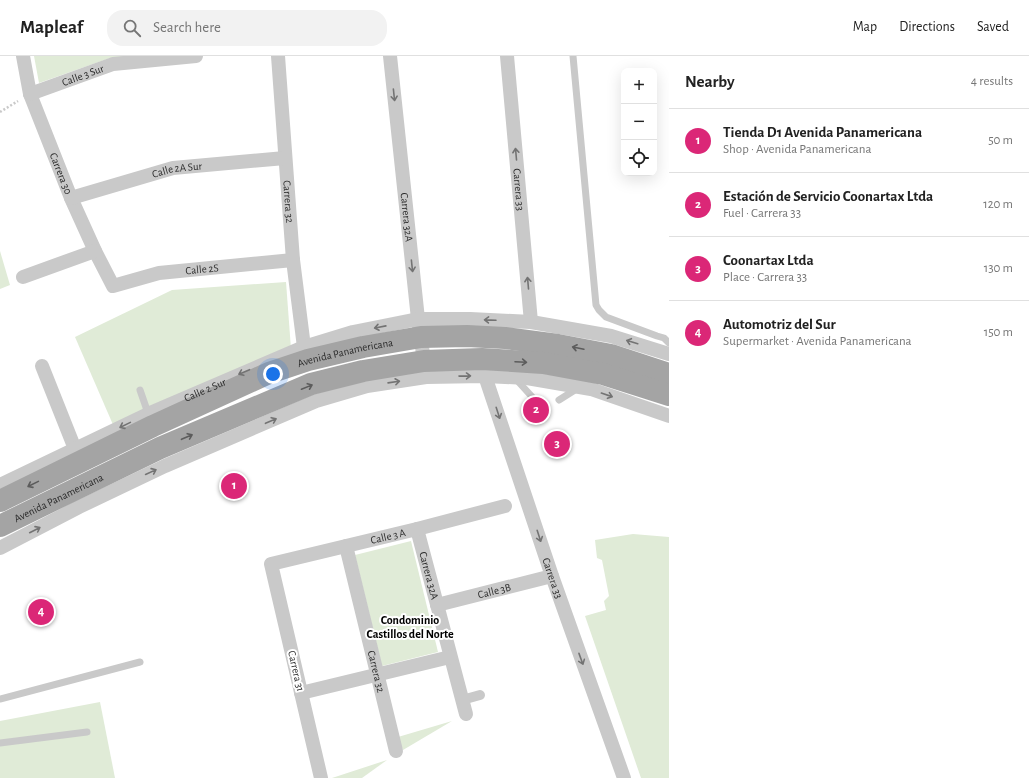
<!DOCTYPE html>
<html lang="en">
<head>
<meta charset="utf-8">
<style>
  :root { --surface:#fff; --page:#f2f2f2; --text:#222; --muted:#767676; --line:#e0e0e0; --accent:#db2777 }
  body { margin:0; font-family:"Alegreya Sans",sans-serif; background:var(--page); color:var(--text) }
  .controls { position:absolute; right:12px; top:12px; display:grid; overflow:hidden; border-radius:8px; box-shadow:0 4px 16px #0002 }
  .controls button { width:36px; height:36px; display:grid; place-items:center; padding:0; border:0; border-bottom:1px solid var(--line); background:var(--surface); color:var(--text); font:20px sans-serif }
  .you { position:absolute; left:273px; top:318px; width:14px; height:14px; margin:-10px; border:3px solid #fff; border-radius:50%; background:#1a73e8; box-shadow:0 0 0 6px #1a73e833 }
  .badge { display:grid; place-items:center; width:26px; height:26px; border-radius:50%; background:var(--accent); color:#fff; font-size:13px; font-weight:700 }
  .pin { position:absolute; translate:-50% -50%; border:2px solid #fff; box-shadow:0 1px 4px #0006 }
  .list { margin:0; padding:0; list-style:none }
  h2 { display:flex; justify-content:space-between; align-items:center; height:52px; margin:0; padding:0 16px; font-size:17px }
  h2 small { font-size:13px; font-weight:400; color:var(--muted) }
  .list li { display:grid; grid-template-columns:26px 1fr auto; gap:12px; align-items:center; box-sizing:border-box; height:64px; padding:0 16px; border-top:1px solid var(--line) }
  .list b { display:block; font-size:15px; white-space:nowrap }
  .list p { margin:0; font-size:13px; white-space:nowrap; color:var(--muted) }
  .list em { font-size:13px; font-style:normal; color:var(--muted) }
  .icon { flex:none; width:22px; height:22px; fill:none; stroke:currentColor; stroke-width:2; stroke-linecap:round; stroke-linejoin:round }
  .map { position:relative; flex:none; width:669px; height:722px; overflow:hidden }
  header { display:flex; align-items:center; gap:24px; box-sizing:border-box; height:56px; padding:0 20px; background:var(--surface); border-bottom:1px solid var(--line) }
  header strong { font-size:19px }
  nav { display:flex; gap:22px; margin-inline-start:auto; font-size:14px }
  .search { width:280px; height:36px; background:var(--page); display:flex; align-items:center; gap:10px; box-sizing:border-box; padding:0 14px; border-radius:16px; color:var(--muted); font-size:15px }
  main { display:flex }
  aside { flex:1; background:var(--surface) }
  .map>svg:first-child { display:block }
</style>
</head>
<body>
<header>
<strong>Mapleaf</strong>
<div class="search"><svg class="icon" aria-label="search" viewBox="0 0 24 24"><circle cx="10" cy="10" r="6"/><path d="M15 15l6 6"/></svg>Search here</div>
<nav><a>Map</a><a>Directions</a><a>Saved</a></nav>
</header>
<main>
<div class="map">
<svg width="669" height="722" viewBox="0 0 669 722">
  <rect width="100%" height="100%" fill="#fff"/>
  <g fill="#e0ebd7">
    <path d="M34,0H130L110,2L39,27Z"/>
    <path d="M0,195L10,229L0,233Z"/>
    <path d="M286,226L291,293L114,371L75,281L172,234Z"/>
    <path d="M633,478L669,481V722H641L585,560L606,554L604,545L609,540L602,504L597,502L595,484Z"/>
    <path d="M411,485L438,596L382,610L355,499Z"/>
    <path d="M100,646L115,722H0V665Z"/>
    <path d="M452,665L403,694L398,681Z"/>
    <path d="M387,704L362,722H332Z"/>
  </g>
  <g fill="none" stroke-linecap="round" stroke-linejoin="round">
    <path stroke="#c9c9c9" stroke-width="2.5" stroke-dasharray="2 2" stroke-linecap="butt" d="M0,56L18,45"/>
    <g stroke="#c9c9c9" stroke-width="7">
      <path d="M573,0L596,249L599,254L606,261L657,280L664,282L669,287"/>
      <path d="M515,322L534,343L539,345"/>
      <path d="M140,334L149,360"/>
      <path d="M559,344L578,332"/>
      <path d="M0,643L140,606"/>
      <path d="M0,687L87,676"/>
    </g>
    <path stroke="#c9c9c9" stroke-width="10" d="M462,644L480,639"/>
    <g stroke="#c9c9c9" stroke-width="14">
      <path id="s1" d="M23,0L30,38L71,142L95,195L113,230L159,217L293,204"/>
      <path id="s2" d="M278,0L293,204L304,291"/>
      <path id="s3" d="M390,0L418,263L425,312"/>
      <path id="s4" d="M507,0L531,266"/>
      <path id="s5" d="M30,38L113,8L196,0"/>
      <path id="s6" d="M71,142L173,112L285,102"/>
      <path d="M23,221L95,195"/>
      <path d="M42,310L75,393"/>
      <path id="s7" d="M485,320L552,520L624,722"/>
      <path id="s8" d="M0,429L148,358L304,291L353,276L418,263H470L531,266L611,280L669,298"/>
      <path id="s9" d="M417,473L466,658"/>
      <path id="s10" d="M346,490L396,695"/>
      <path d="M0,492L79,451L165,410L316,345L367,330L426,321L485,320L527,322L591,333L669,360"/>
      <path id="s11" d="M437,549L552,520"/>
      <path d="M301,637L450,601"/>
      <path id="s12" d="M321,722L271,508L417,473L505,450"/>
    </g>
    <g stroke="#a4a4a4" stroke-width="22">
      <path id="s13" d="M0,445L153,370L269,317L308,304L363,291L421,281L467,280L505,282L558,289L611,299L669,318"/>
      <path id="s14" d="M0,470L160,392L311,328L363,315L424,305L482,303L543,307L603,318L669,339"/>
    </g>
  </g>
  <defs><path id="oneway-shaft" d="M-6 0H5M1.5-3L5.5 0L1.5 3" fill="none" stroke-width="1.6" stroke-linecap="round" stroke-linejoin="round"/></defs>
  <g stroke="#737373">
    <use href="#oneway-shaft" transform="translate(394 39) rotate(84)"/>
    <use href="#oneway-shaft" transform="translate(516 98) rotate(-95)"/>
    <use href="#oneway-shaft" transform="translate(412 210) rotate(84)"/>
    <use href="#oneway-shaft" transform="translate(528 227) rotate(-95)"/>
    <use href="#oneway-shaft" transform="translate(490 264) rotate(-178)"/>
    <use href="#oneway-shaft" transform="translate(380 271) rotate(169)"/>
    <use href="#oneway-shaft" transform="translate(632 286) rotate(-163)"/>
    <use href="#oneway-shaft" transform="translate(244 316) rotate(157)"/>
    <use href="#oneway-shaft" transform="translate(465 320) rotate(-1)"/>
    <use href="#oneway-shaft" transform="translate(394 326) rotate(-8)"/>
    <use href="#oneway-shaft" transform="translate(607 339) rotate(19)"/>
    <use href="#oneway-shaft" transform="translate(498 357) rotate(72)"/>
    <use href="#oneway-shaft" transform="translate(271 365) rotate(-23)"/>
    <use href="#oneway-shaft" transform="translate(125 369) rotate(154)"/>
    <use href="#oneway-shaft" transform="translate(151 416) rotate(-25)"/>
    <use href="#oneway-shaft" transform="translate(35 474) rotate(-27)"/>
    <use href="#oneway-shaft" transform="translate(539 480) rotate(72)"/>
    <use href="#oneway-shaft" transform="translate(581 603) rotate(70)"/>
  </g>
  <g stroke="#5c5c5c">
    <use href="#oneway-shaft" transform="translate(578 292) rotate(-168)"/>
    <use href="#oneway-shaft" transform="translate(521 306) rotate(3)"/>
    <use href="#oneway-shaft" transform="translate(307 331) rotate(-22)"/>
    <use href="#oneway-shaft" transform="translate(187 381) rotate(-23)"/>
    <use href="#oneway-shaft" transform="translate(33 428) rotate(154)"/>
  </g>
  <g text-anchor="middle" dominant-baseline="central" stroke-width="4" stroke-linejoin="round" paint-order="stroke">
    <g font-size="11" fill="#2c2c2c" stroke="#fff">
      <text stroke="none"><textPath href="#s5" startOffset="56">Calle 3 Sur</textPath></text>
      <text stroke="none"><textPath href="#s6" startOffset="110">Calle 2A Sur</textPath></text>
      <text stroke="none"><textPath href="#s1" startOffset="124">Carrera 30</textPath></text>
      <text stroke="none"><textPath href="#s4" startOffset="134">Carrera 33</textPath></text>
      <text stroke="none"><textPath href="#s2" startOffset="146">Carrera 32</textPath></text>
      <text stroke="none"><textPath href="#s3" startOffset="162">Carrera 32A</textPath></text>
      <text stroke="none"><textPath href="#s1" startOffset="339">Calle 2S</textPath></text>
      <text stroke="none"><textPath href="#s13" startOffset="377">Avenida Panamericana</textPath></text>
      <text stroke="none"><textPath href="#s8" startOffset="226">Calle 2 Sur</textPath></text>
      <text stroke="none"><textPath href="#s14" startOffset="65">Avenida Panamericana</textPath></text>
      <text stroke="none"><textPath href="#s12" startOffset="340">Calle 3 A</textPath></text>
      <text stroke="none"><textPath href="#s9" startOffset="48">Carrera 32A</textPath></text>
      <text stroke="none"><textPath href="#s7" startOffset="213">Carrera 33</textPath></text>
      <text stroke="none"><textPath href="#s11" startOffset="59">Calle 3B</textPath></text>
      <text transform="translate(296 615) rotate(77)">Carrera 31</text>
      <text stroke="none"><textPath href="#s10" startOffset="129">Carrera 32</textPath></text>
    </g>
    <g font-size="12" font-weight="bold" fill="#000" stroke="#fff">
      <text x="410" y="564">Condominio<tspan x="410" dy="14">Castillos del Norte</tspan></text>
    </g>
  </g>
</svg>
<div class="controls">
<button>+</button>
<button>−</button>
<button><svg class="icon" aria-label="locate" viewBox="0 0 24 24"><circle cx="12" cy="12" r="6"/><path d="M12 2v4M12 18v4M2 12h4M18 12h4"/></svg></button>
</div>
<div class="you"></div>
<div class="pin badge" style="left:234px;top:430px">1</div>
<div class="pin badge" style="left:536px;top:354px">2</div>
<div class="pin badge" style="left:557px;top:388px">3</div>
<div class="pin badge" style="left:41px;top:556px">4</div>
</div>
<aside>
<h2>Nearby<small>4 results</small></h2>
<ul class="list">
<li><span class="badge">1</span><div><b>Tienda D1 Avenida Panamericana</b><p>Shop · Avenida Panamericana</p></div><em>50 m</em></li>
<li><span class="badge">2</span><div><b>Estación de Servicio Coonartax Ltda</b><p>Fuel · Carrera 33</p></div><em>120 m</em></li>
<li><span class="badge">3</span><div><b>Coonartax Ltda</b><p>Place · Carrera 33</p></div><em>130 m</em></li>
<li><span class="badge">4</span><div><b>Automotriz del Sur</b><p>Supermarket · Avenida Panamericana</p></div><em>150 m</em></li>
</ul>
</aside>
</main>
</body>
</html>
